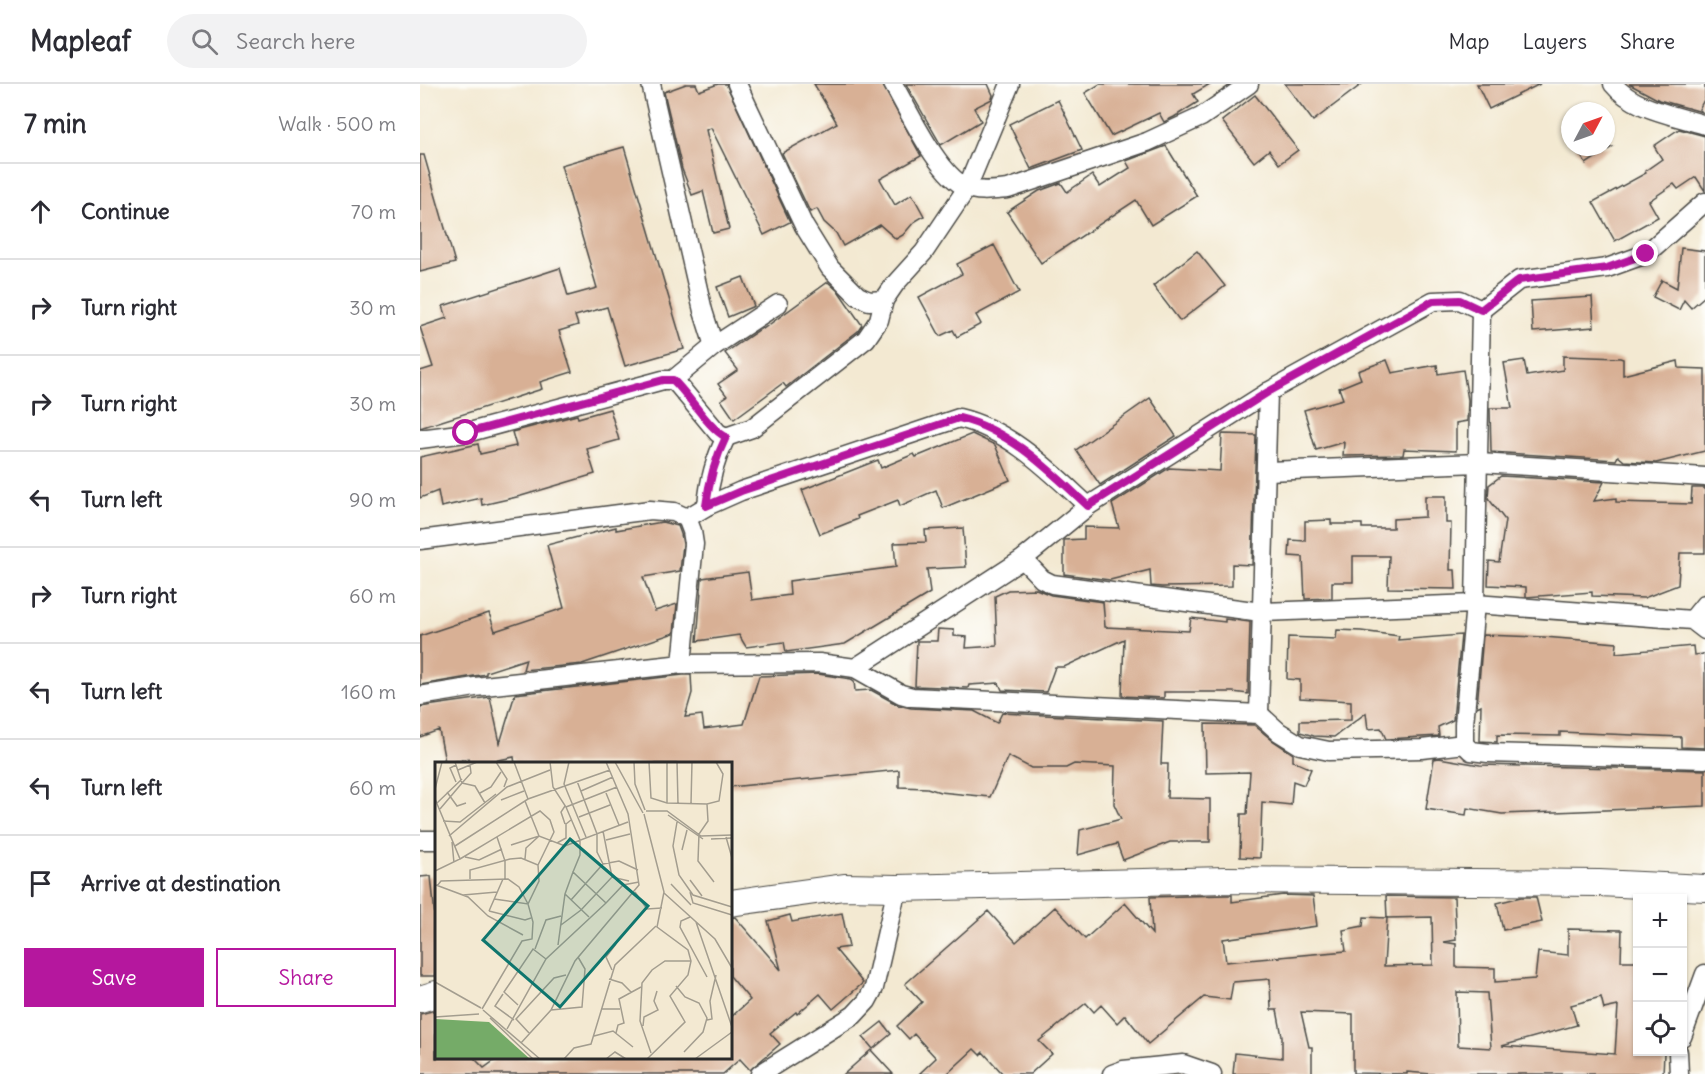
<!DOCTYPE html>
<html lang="en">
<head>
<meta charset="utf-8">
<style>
  :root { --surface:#fff; --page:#f2f2f3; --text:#2b2b33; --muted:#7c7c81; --line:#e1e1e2; --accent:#b5179e }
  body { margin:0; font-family:Delius,sans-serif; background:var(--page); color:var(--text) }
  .controls { position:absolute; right:18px; bottom:18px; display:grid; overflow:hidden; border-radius:0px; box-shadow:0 2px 4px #0004 }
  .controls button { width:54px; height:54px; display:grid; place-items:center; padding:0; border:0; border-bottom:2px solid var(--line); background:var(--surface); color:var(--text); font:30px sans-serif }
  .compass { position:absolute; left:1141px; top:18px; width:54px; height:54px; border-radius:50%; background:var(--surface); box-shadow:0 2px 4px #0004; rotate:49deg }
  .stop { position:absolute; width:18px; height:18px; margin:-14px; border:4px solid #b5179e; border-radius:50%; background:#fff }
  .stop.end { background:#b5179e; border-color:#fff; box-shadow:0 2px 6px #0008 }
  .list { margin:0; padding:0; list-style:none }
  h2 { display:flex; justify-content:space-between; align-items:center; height:78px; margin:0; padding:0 24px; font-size:26px }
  h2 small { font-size:20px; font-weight:400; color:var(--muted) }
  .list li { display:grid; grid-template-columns:39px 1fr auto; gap:18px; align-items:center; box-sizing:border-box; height:96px; padding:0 24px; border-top:2px solid var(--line) }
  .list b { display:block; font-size:22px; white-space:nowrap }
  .list em { font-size:20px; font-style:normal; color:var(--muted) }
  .actions { display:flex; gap:12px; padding:18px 24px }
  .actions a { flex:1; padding:14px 0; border:2px solid var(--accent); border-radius:0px; text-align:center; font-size:21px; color:var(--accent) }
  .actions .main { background:var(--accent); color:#fff }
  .icon { flex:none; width:33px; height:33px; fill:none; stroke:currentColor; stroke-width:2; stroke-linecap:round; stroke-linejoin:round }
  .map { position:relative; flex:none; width:1285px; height:990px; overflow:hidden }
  header { display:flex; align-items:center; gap:36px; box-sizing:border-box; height:84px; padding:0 30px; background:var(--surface); border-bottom:2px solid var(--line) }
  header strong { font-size:28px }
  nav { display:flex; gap:33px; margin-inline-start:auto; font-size:21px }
  .search { width:420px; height:54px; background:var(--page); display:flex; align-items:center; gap:15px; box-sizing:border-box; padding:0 21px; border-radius:33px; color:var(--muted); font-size:22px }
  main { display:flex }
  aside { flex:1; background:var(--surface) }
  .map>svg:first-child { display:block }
</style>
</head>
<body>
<header>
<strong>Mapleaf</strong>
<div class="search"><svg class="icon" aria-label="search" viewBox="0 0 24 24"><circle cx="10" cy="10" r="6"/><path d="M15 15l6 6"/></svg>Search here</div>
<nav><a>Map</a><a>Layers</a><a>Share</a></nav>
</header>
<main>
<aside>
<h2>7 min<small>Walk · 500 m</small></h2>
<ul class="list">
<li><svg class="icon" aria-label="ahead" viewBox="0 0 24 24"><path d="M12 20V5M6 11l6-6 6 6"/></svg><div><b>Continue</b></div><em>70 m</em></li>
<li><svg class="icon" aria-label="right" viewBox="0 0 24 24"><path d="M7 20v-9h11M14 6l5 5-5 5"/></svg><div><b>Turn right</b></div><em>30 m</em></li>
<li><svg class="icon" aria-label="right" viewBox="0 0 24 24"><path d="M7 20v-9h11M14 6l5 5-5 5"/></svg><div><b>Turn right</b></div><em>30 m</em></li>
<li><svg class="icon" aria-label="left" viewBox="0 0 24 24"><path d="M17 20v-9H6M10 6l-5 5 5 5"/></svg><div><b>Turn left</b></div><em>90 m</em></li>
<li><svg class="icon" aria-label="right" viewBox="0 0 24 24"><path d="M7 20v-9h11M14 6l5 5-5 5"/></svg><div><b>Turn right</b></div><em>60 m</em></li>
<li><svg class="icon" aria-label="left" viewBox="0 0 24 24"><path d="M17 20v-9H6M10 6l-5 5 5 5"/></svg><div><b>Turn left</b></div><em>160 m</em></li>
<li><svg class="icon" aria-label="left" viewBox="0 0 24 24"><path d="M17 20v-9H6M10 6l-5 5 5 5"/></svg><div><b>Turn left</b></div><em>60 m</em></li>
<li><svg class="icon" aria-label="arrive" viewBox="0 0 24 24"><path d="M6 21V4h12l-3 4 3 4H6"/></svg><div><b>Arrive at destination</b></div></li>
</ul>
<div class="actions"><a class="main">Save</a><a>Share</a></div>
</aside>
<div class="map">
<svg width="1285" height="990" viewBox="0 0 1285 990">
  <rect width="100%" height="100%" fill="#fdfcf7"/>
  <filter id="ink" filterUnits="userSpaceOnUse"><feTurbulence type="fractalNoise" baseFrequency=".0167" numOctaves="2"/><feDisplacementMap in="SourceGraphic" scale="12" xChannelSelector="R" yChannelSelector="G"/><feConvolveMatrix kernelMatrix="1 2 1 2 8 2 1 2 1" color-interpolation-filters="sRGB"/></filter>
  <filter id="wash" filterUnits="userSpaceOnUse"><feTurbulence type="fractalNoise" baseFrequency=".008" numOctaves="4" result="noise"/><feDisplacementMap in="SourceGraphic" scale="24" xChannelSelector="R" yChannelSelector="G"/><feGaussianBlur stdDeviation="1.35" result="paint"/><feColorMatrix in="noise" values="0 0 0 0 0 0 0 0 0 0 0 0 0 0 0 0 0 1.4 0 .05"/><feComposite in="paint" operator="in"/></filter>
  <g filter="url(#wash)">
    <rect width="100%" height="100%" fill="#f3e9d2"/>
    <g id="blocks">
      <g fill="#d8b095" fill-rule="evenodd">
        <path d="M266,0H276L279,7L298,0H306L370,138L344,151L291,44L286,46L309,145L293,149L283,107L272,111L262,85L244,8Z"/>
        <path d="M394,0H462L501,72L460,95L475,121L492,110L504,132L494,138L483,151L476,155L460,141L423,162L416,149L404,138L397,125L390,128L362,69L417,39Z"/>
        <path d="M486,0H568L573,11L572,15L554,24L561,37L521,61Z"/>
        <path d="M680,0H790L773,10L778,18L754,33L744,38L739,29L691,52L665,9Z"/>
        <path d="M865,0H942L893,37Z"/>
        <path d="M1057,0H1120L1069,25Z"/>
        <path d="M1209,0H1285V14L1279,25L1282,28L1239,16Z"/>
        <path d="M835,11L878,66L859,80L849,66L834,78L802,37Z"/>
        <path d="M638,16L662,66L611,85L589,40Z"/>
        <path d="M1259,45L1285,52V107L1276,93L1258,105L1254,100L1229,117L1238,133L1195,157L1173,118L1226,89L1225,87L1242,75L1234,62Z"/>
        <path d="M746,62L777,112L731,141L716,116L621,179L587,128L619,107L641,99L647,108L672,91L680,103L710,84L706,77Z"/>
        <path d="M204,63L264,265L205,282L187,223L155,232L158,241L139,247L152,288L120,298L122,305L0,344V287L13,283L0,243L27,234L23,222L140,184L148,212L177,204L141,81Z"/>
        <path d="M1155,63H1192L1166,80Z"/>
        <path d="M0,71H4L35,179L0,188Z"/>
        <path d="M574,161L599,208L556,231L561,240L537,253L533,246L520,252L499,213L542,190L537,180Z"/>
        <path d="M1261,164L1285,167V212L1271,224L1264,216L1259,226L1233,213L1242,196L1257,204Z"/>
        <path d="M777,167L805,202L760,237L733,202Z"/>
        <path d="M323,193L334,222L308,233L297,203Z"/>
        <path d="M408,198L419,208L442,241L438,247L366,303L363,299L314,335L301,316L307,312L298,300L318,286L305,269L342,244L343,245Z"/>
        <path d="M1172,213L1174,243L1113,248L1111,217Z"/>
        <path d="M1143,272L1200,274L1203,275V291L1258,277L1259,284L1285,285V367L1236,379L1204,377L1198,372L1196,376L1071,368L1070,324H1092L1084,279L1104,276L1107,292L1143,286Z"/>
        <path d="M967,276L972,289L1017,281L1018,290L1043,286L1048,316L1047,337L1036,339V367L984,365L983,371L923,372L924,358L896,366L884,326L923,315L919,304L941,295L938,287Z"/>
        <path d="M730,314L756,352L680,401L656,366Z"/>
        <path d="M190,325L199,356L167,365L175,390L101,412L62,421L61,414L21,423L18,407L0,414V373L58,360L60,370L96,362L92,348L157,331L158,334Z"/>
        <path d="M552,350L575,361L590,396L523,424L516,406L480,422L478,416L437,432L438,435L400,450L382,406L458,376L461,384L494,370L496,373Z"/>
        <path d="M803,350L836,351L832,481L812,480V502L742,503L731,502L730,486L690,496L644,490V456L664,455V443L699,444L692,420L749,384L800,387L802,351Z"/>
        <path d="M1081,392L1184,398L1174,417L1196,414V418L1271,420L1272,404H1285V469H1260L1258,501L1224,514L1172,512V508L1106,513V503L1068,501L1069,477L1079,478L1085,436L1068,414L1069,401Z"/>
        <path d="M1005,412H1026V439H1031L1030,486H1035L1036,505L968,504L969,472H933V498H912V514L885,515L883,473L869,472L870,456L885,457V437L911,436V440H942V444H973V435L1005,433Z"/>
        <path d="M242,438L258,442L261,450L263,460L260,487L223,493L235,527L257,520L254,549L162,580L103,586L106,575L66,588V590L0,601V552L69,529L75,547L144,524L127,461L196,443V446Z"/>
        <path d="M543,444L546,483L507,485L510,509L425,560L366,568L364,558L326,563L319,551L277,557L282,494L328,488L332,516L370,511L369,497L476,483L474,459L506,458L505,446Z"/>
        <path d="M616,505L631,511L683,518L685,543L769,547L771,534L805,538V535L830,538L828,610L813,608H744V614L702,612L704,555L644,583H635L626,608L582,606L579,599L549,601L548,604L495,602L497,557H517L518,545L534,546V552L547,553L546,564L577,562L575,512L588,506Z"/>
        <path d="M917,546L941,547L979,552L978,556L1041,551L1033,636L1018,643L1019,652L966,655L961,644L948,645L946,629L914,653L894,652L880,648V637L931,636V617L880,614V596L867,595L868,553L916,555Z"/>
        <path d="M1063,551L1124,553L1197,559L1196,569L1273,562L1274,571L1285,570V664L1261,663V653L1140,648V652L1077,651V658L1060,657L1061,621L1057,623Z"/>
        <path d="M398,590L431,595L434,597L435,607L451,606L478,621L491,624L554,627L577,639L582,629L743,637L741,680H748L747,714L790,715V758H750L703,776L697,760L658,771L660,746L701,735L694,720L695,682L654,680L646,684H611L588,672L570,713L520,708L507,704L479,703V686L310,703V680H95L94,673L59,680H50L49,674L25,678L19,646L0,653V623L70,613L80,659L95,610L263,591H271L272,609L265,633L282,631L284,645L324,640L339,592Z"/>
        <path d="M785,640L834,641L852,656L873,670V677L891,685L884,701L873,697L871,721L842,718L840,774L820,773L821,730H827L830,688L786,689Z"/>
        <path d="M1019,674L1060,681L1285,686V722L1082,730L1047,724L1046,731L1006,725L1014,675Z"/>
        <path d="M11,792L16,842V892H0V793Z"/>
        <path d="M806,811H812V818L863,811L893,812L897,842L803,855L806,878L926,867L923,846L943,842L944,833L967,834L966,812L1034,813L1036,856L1023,858L1036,860V883L1075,884V898L1115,895L1118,868L1148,871V845L1202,846L1201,877H1218V968L1244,969L1243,990H1011L987,988V990L933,989V930L881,928L889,963H892V990H813L815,969L862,974V952L857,926H851L850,895L813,898L810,916L784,913L728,960L705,931L697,939L681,921L674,928L666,919L619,957L632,970L610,990H583L563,968L560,971L554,965L527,990H499L516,974L494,950L489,955L477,942L502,918L485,900L568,827L596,858L635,823L665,855L705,819L732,850L730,813ZM1012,833L1013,881L964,882L967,834ZM1037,908L1067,909L1071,964L1038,962ZM1181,913L1184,925L1198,922L1195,970L1082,962L1157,941L1151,921Z"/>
        <path d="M1101,813H1116L1122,838L1083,846L1077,819Z"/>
        <path d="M422,829L429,863L415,865L443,899L413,925L400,910L377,930L376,928L350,949L360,960L330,986L320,975L303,990H0V930L16,926V974H54L64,984L78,974H310V934L330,916L310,892V834L315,833L361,886L348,837L370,831L372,838Z"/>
        <path d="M462,938L471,950L453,965L443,953Z"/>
        <path d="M451,966L473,990H424Z"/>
      </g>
    </g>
  </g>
  <g filter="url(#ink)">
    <use href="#blocks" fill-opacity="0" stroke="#494844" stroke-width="1.5"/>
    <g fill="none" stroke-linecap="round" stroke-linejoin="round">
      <defs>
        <g id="street">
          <path d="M231,0L283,227L294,262"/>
          <path d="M317,0L384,142L410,184L438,212L449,217L464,216"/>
          <path d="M473,0C489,27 518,91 546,103C558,109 575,106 588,105L727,58L781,33L829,0"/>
          <path d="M1193,0C1214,26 1255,31 1285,41"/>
          <path d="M1285,118L1226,170L1187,184L1099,196L1061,226L1055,520L1044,640V660L1051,667L1068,669L1285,675"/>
          <path d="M253,296L294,262L358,220"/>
          <path d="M0,355L46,349L243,296H253L259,302L298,349L306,353L332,344L446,255L459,236L464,216L475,200L504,168L547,104L590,0"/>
          <path d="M847,387L1059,379L1285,393"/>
          <path d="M287,422C289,397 295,375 306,353"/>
          <path d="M267,434L287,422L321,407L539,334C590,346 630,387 668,422"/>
          <path d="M0,456L230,426L254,428L267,434L272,447L274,460L262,580"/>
          <path d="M603,475L622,495L632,500L841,528L1055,520L1272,536L1285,546"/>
          <path d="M1272,536L1285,520"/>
          <path d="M435,584L603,475L668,422L848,308L1013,217L1040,216L1061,226"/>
          <path d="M0,612L55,603L262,580L399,579L435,584L481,610L492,613L839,630L859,648L880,661L909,667L1002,665L1044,660"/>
          <path d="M839,630L848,308"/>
          <path d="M0,756H16"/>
          <path d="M1262,953L1285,890"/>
          <path d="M1258,968L1259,990"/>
          <path d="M340,990L434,931L447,917L454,904L477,804"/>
          <path d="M692,990L703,986L763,980L792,990"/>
        </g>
        <g id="secondary">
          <path d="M310,819L424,803L477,804L806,796L1179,799L1285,804"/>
          <path d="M0,915L16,910"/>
        </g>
      </defs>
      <use href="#street" stroke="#494844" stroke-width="21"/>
      <use href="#secondary" stroke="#494844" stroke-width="28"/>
      <use href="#street" stroke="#fff" stroke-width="18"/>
      <use href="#secondary" stroke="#fff" stroke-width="26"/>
    </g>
  </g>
  <g fill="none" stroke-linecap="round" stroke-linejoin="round" filter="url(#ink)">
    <path stroke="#b5179e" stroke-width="8" d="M46,349L243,296H253C270,312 288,344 306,353C295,375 289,397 286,422L321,407L539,334C590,346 630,387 668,422L848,308L1013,217L1040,216L1061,226L1099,196L1187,184L1226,170"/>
  </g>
  <g transform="translate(15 678)">
    <rect width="297" height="297" fill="#f3e9d2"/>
    <path d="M0,257L54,260L95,297H0Z" fill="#75ab68"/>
    <path fill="none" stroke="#a39d8f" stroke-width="1.5" d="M61,0L72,17L69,25M79,0L93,37M115,0L118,25L131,45L145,78V93L138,110L171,141L188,123L204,120M134,0L129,22L151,75M180,0L208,51M199,0L200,22L210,48M214,0L216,36L232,41L272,42L284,39L288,12L281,0M242,0L243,42M35,3L36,11L27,21L40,24L50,41M23,8L42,0M142,19L162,72V90L168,102M21,20L15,6L21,3M0,27L7,0M146,29L178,15M12,30L22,44L31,41M45,31L56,25L66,10M171,31L184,63M0,37L25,97L0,109M66,38L89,29M2,41L27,17M232,41V0M256,42L257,0M272,42L273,59L264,72L263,99L279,120M130,44L126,50L130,62M131,45L182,25M5,47L27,21L20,0M211,49H232L266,74L297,73M209,52L229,130L222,165L253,188L256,199L253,213L235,234L250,260L212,297M233,53L268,77M144,55L175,43M8,59L25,60L61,32M242,60L238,84L244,113L258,133L297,145M168,69L177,115M14,74L72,25L115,8M62,75L70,99V117M291,75L297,96M276,77L297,76M171,78L195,72M17,80L19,101M122,81L131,76V62L136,58M76,83L104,74L130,84L193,60M20,84L93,37L175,8M247,88L252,68M30,95L44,98L67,87M25,97L105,49L115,58L119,70L103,103M90,97L91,86L104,74L90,39M35,117V108L75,97L86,96L103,103L104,119L93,142L59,137M255,118L267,134M236,122L256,143M1,123L33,135L53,154L88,173M2,124L6,119L73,117L84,125L93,142L98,160L97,177L87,179L47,247M200,130L212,147L227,146M255,130L258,141L297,153M229,131L280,177L297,206M130,132L154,155M28,133L62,130M136,138L168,102L184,99L203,108M54,149L90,158L96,156M54,149L68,117M255,155L246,159L245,165L272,215M261,160L297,265M126,163L146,148L177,115L194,119M123,183L130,132L138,110M100,187L111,158L126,154M177,208L171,195L181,182M174,217L187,221L196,230M0,220L46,246M241,224L250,235L264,241L272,256L268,270L249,290M68,232L60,244L79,258M83,243L69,230L98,187L111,197M166,247H185M48,248L105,297M116,248L147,245L150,207L143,195M0,255L44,252M55,256L98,297M272,258L277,257L275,239L281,213M208,264L209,255L223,248L219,239L222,229M72,267L111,197L171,141M181,271L183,263L189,261L184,237L206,225M95,272L81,257L119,216L131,213M159,274L178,269L198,285M86,281L116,248L140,199L204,123L193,52L171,0M216,291L205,259L207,221L217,208L230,199H256M129,297L139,286L156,282L180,203L221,164M171,297L180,290L191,297M260,297L297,270"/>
    <path fill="#0f766e" fill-opacity="0.15" stroke="#0f766e" stroke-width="3" d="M135,77L213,144L125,245L48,178Z"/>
    <rect width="297" height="297" fill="none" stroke="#2b2b2b" stroke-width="3"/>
  </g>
</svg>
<div class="controls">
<button>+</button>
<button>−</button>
<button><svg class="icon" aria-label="locate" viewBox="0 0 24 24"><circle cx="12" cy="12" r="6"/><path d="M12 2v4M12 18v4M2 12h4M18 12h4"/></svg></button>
</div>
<svg class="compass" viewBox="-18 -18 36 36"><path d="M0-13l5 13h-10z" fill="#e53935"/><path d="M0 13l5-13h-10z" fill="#7c7c81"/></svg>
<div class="stop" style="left:46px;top:349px"></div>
<div class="stop end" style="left:1226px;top:170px"></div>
</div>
</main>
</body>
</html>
